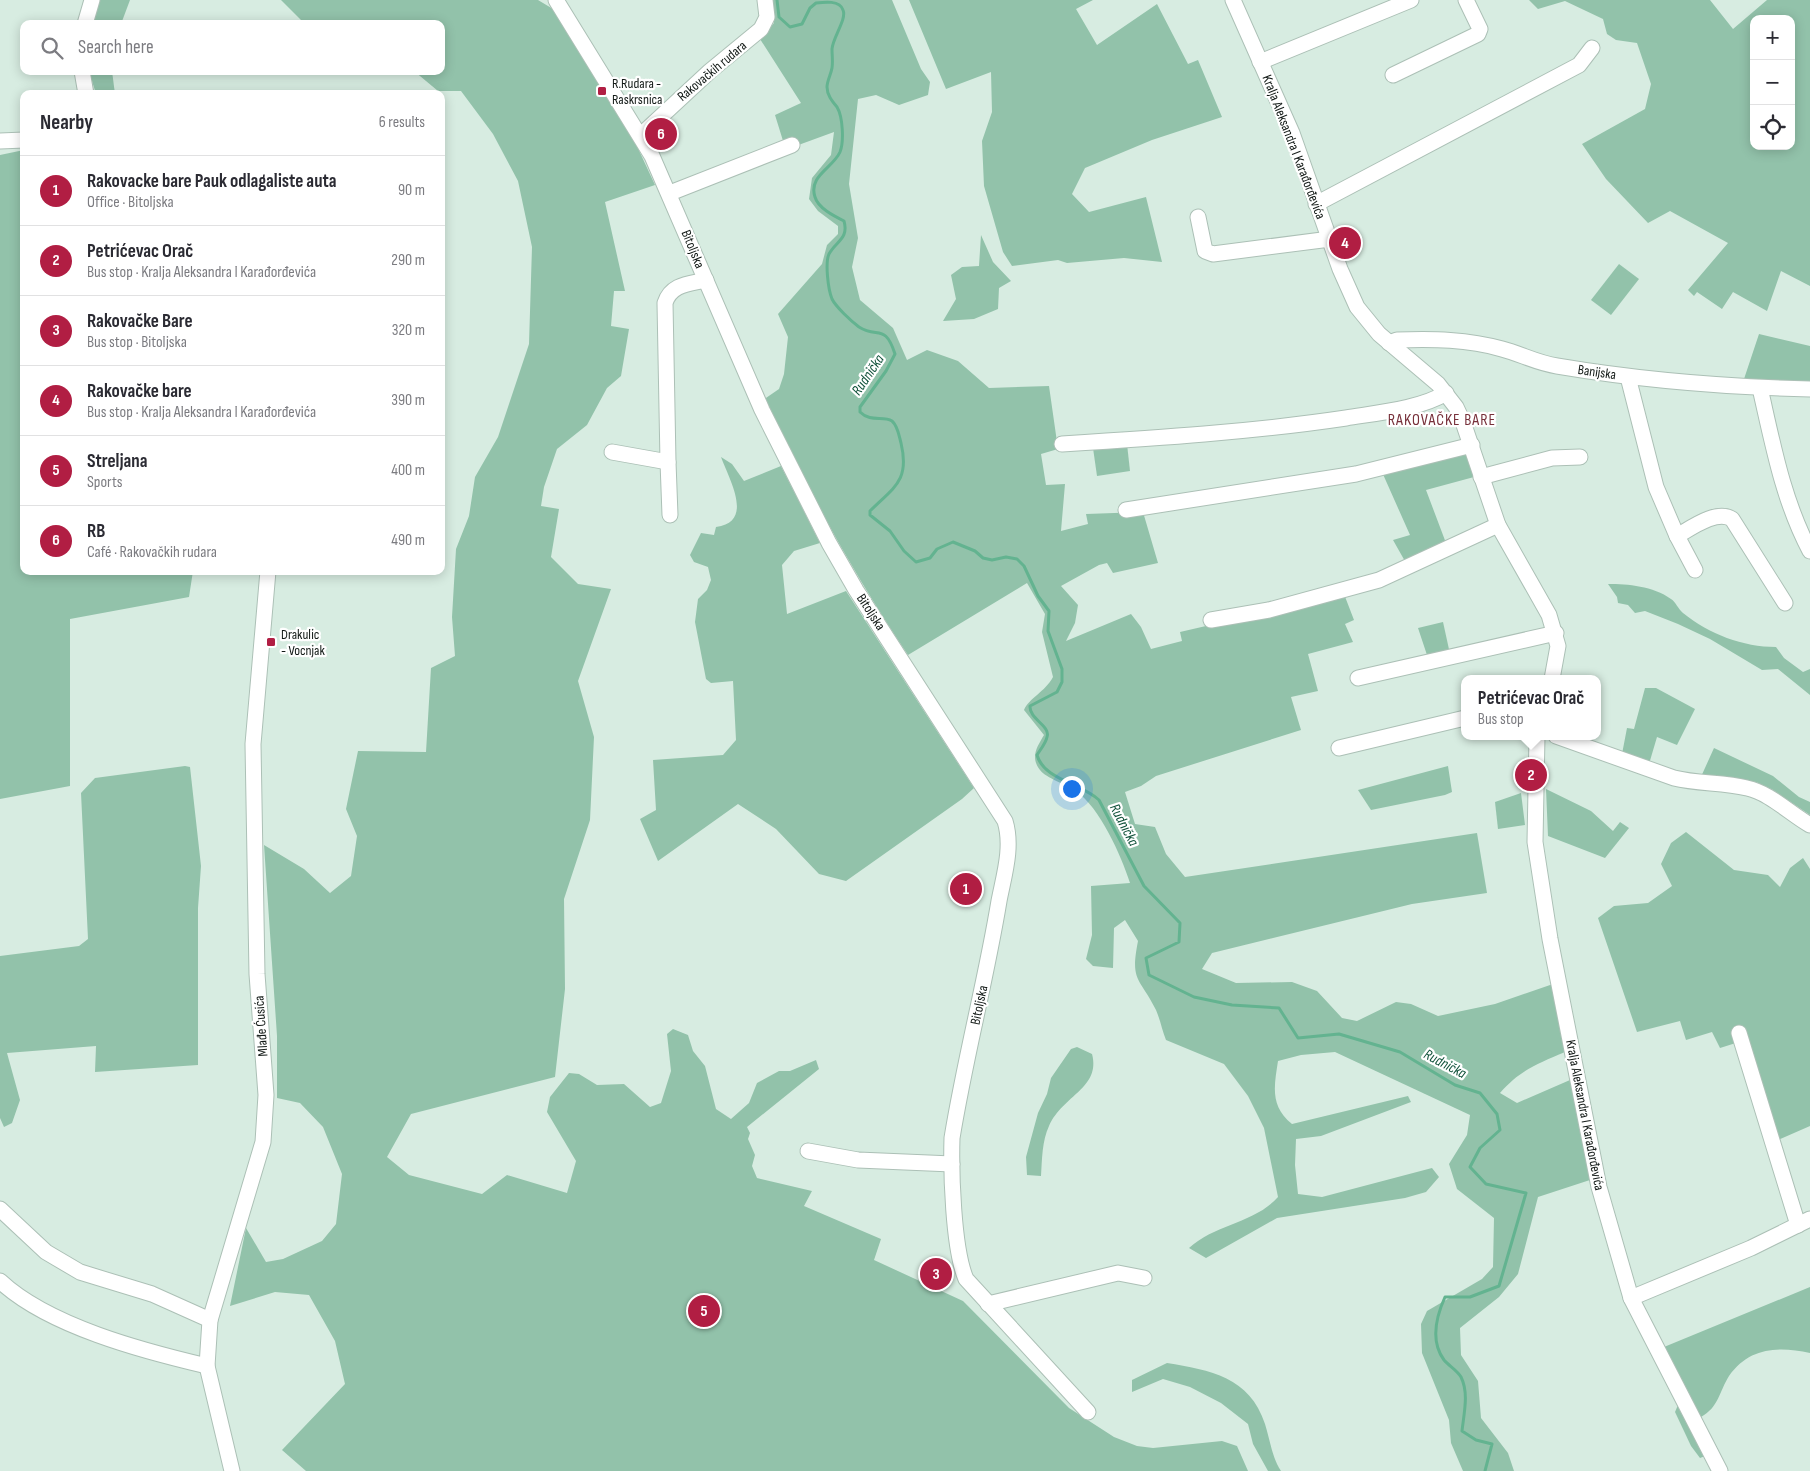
<!DOCTYPE html>
<html lang="en">
<head>
<meta charset="utf-8">
<style>
  :root { --surface:#fff; --page:#f7f7f7; --text:#2b2b33; --muted:#7c7c81; --line:#e1e1e2; --accent:#b11e43 }
  body { margin:0; font-family:"Sofia Sans Condensed",sans-serif; background:var(--page); color:var(--text) }
  .controls { position:absolute; right:15px; top:15px; display:grid; overflow:hidden; border-radius:10px; box-shadow:0 2px 12px #0003 }
  .controls button { width:45px; height:45px; display:grid; place-items:center; padding:0; border:0; border-bottom:1px solid var(--line); background:var(--surface); color:var(--text); font:25px sans-serif }
  .you { position:absolute; left:1071px; top:788px; width:18px; height:18px; margin:-12px; border:4px solid #fff; border-radius:50%; background:#1a73e8; box-shadow:0 0 0 8px #1a73e833 }
  .badge { display:grid; place-items:center; width:32px; height:32px; border-radius:50%; background:var(--accent); color:#fff; font-size:16px; font-weight:700 }
  .pin { position:absolute; translate:-50% -50%; border:2px solid #fff; box-shadow:0 1px 5px #0006 }
  .popup { position:absolute; left:1461px; top:675px; width:140px; height:65px; box-sizing:border-box; display:grid; place-content:center; border-radius:10px; background:var(--surface); filter:drop-shadow(0 1px 4px #0005); font-size:16px; white-space:nowrap; color:var(--muted) }
  .popup b { font-size:19px; color:var(--text) }
  .popup::after { content:''; position:absolute; left:50%; top:100%; margin-left:-10px; border:10px solid transparent; border-top-color:var(--surface) }
  .list { margin:0; padding:0; list-style:none }
  h2 { display:flex; justify-content:space-between; align-items:center; height:65px; margin:0; padding:0 20px; font-size:21px }
  h2 small { font-size:16px; font-weight:400; color:var(--muted) }
  .list li { display:grid; grid-template-columns:32px 1fr auto; gap:15px; align-items:center; box-sizing:border-box; height:70px; padding:0 20px; border-top:1px solid var(--line) }
  .list b { display:block; font-size:19px; white-space:nowrap }
  .list p { margin:0; font-size:16px; white-space:nowrap; color:var(--muted) }
  .list em { font-size:16px; font-style:normal; color:var(--muted) }
  .icon { flex:none; width:28px; height:28px; fill:none; stroke:currentColor; stroke-width:2; stroke-linecap:round; stroke-linejoin:round }
  .map { position:relative; flex:none; width:1810px; height:1471px; overflow:hidden }
  .search { position:absolute; background:var(--surface); box-shadow:0 2px 12px #0003; left:20px; top:20px; width:425px; height:55px; display:flex; align-items:center; gap:12px; box-sizing:border-box; padding:0 18px; border-radius:10px; color:var(--muted); font-size:19px }
  .panel { position:absolute; background:var(--surface); box-shadow:0 2px 12px #0003; left:20px; top:90px; width:425px; height:485px; border-radius:10px }
  .map>svg:first-child { display:block }
</style>
</head>
<body>
<div class="map">
<svg width="1810" height="1471" viewBox="0 0 1810 1471">
  <rect width="100%" height="100%" fill="#d7ece1"/>
  <g fill="#92c2aa" fill-rule="evenodd">
    <path d="M99,0H130L121,24H92Z"/>
    <path d="M281,0H538L553,9L565,26L636,144L655,185L605,202L625,291H614L611,326L629,329L621,376L607,388L587,425L557,449L544,487L541,506L559,509L551,557L578,584L611,589L578,681L594,737L590,820L564,899L565,989L555,1077L411,1114L387,1157L409,1175L482,1194L507,1175L567,1193L576,1161L547,1112L550,1097L569,1073L579,1074L597,1085L624,1084L650,1107L661,1103L671,1071L667,1034L673,1029L688,1035L693,1051L705,1066L716,1109L731,1119L749,1103L757,1083L779,1071H790L816,1060L819,1069L747,1127L750,1133L748,1139L755,1155L752,1166L757,1178L812,1191L804,1206L881,1239L874,1260L963,1301L1069,1408L1114,1437L1137,1446L1153,1448L1222,1441L1237,1446L1248,1471H306L282,1450L345,1384L335,1341L309,1295L275,1292L230,1306L246,1228L266,1262L283,1259L322,1241L336,1224L342,1174L323,1127L300,1103L277,1098V1036L264,845L304,869L330,893L351,876L357,836L346,809L358,751L426,752L431,668L455,656L452,617L456,549L469,516L475,477L498,437L529,344L532,247L518,181L493,134L461,91H438L414,71H441V24H305Z"/>
    <path d="M773,0H892L921,69L930,82L928,95L899,105L876,95L858,99L849,184L858,238L852,267L860,300L893,328L907,360L927,350L958,361L989,388L1049,386L1058,449L1041,454L1046,485L1065,484L1061,531L1088,524L1086,514L1143,512L1158,563L1113,573L1107,563L1099,565L1061,586L1078,605L1075,623L1066,641L1131,614L1141,627L1151,649L1182,641L1180,632L1344,594L1354,620L1345,624L1353,642L1308,654L1318,691L1291,697L1301,730L1156,776L1141,786L1125,792L1135,824L1155,827L1166,854L1185,877L1477,833L1487,893L1412,904L1212,953L1202,969L1236,983L1292,982L1317,991L1342,1018L1357,1021L1396,1002L1411,1004L1438,1016L1495,1004L1553,984L1565,1052C1537,1064 1520,1070 1500,1093L1517,1103L1570,1080L1593,1179L1538,1197L1518,1274L1499,1297L1460,1328L1461,1355L1478,1381L1481,1418L1508,1453L1514,1471H1463L1451,1443L1449,1420L1422,1353L1421,1324L1427,1311L1482,1279L1493,1267L1494,1218L1457,1189L1449,1164L1467,1135L1470,1115L1335,1052L1301,1055L1278,1061C1274,1087 1270,1106 1292,1124L1408,1096L1411,1102L1321,1136L1296,1139L1295,1165L1298,1194L1322,1197L1432,1168L1439,1177L1426,1192L1405,1198L1277,1218L1206,1258L1189,1248C1215,1224 1255,1223 1278,1197L1264,1128L1248,1096L1224,1064L1166,1040C1162,1030 1160,1019 1156,1010C1139,976 1130,982 1138,941L1125,920L1114,928L1113,968L1093,966L1086,959L1092,935L1091,886L1130,883C1121,855 1100,808 1076,791C1067,785 1046,778 1040,770C1030,757 1037,747 1044,735L1024,710C1029,698 1045,692 1053,677L1042,632L1045,614L1027,583L908,655C852,572 808,489 763,400L779,389L784,374L788,337L778,314L822,264L827,245L838,234V226L818,211L809,199L812,178L831,155L834,132L793,147L784,144L775,115L801,103L760,39L774,23Z"/>
    <path d="M909,0H1093L1076,9L1097,45L1157,4L1188,64L1198,60L1222,117L1152,140L1085,168L1072,194L1089,212L1146,197L1162,262L1124,258L1067,263L1058,260L1012,266L1003,252L984,186L982,141L992,112L991,72L946,89Z"/>
    <path d="M1529,0H1710L1733,29L1767,0H1810V286L1781,271L1767,311L1733,292L1722,309L1697,292L1694,296L1688,290L1728,243L1670,211L1648,223L1606,179L1582,144L1645,109L1651,84L1637,43L1616,40L1607,34L1603,19L1565,1L1538,9ZM1754,19H1791V146H1754Z"/>
    <path d="M89,71H112L115,94H96Z"/>
    <path d="M24,150V571H193L189,597L70,619V786L0,799V155Z"/>
    <path d="M981,235L993,262L1011,281L999,288L998,309L974,319L943,321L956,299L951,275L962,267L979,266Z"/>
    <path d="M1619,264L1639,279L1611,315L1591,300Z"/>
    <path d="M1759,334L1810,346V383L1743,382Z"/>
    <path d="M1127,444L1130,471L1097,476L1093,448Z"/>
    <path d="M1468,452L1474,477L1426,490L1446,543L1406,563L1393,540L1410,535L1382,472Z"/>
    <path d="M721,457L732,464L744,481L781,466L820,543L794,551L782,565L787,614L846,591L974,788L962,799L846,881L819,874L776,829L738,804L658,861L640,819L656,810L653,760L723,755L736,740L733,681L711,683L706,679L695,622L698,599L707,590L711,580L708,567L694,562L690,555L701,533L714,535L716,527C755,522 729,479 721,457Z"/>
    <path d="M1608,584C1628,584 1653,586 1671,599C1676,602 1678,609 1683,613C1709,634 1743,647 1776,647L1784,658L1803,672L1810,669V695L1778,669L1762,670L1710,639L1678,624L1645,611L1635,613L1628,605L1618,603L1617,597Z"/>
    <path d="M1443,622L1450,654L1428,658L1418,628Z"/>
    <path d="M1645,688H1656L1695,709L1677,745L1657,737L1649,764L1622,754L1627,728L1634,729Z"/>
    <path d="M1714,748L1773,776L1799,797L1810,802V815L1773,790L1756,782L1700,779Z"/>
    <path d="M185,766L190,767L201,866L198,908V1065L95,1072L96,1046L7,1053L20,1100L12,1123L4,1127L0,1118V956L79,946L88,939L81,793L95,778Z"/>
    <path d="M1448,766L1452,792L1445,795L1371,810L1358,790Z"/>
    <path d="M1546,789L1591,811L1613,831L1620,822L1629,828L1605,858L1548,836Z"/>
    <path d="M1521,793L1525,825L1498,829L1495,802Z"/>
    <path d="M1686,832L1734,870L1768,875L1780,887L1790,868L1803,858L1810,869V1126L1776,1141L1739,1042L1720,1048L1712,1032L1686,1040L1680,1021L1637,1032L1598,918L1614,906L1648,903L1672,886L1661,864L1671,843Z"/>
    <path d="M1077,1047L1092,1054C1101,1088 1063,1095 1049,1126C1042,1141 1042,1159 1041,1176L1027,1175L1026,1157L1038,1113L1047,1094L1051,1078L1071,1049Z"/>
    <path d="M1810,1287V1353C1779,1346 1749,1347 1729,1376C1719,1392 1719,1407 1701,1417L1664,1347Z"/>
    <path d="M1167,1363C1210,1370 1250,1377 1265,1424C1270,1440 1272,1457 1281,1471H1268L1253,1444L1248,1424L1221,1403L1190,1387L1163,1379L1132,1392V1380Z"/>
    <path d="M1678,1405L1705,1456L1700,1458L1691,1446L1675,1412Z"/>
  </g>
  <g fill="none" stroke-linecap="round" stroke-linejoin="round">
    <path stroke="#63b390" stroke-width="3" d="M777,0L779,17L790,27L802,24L810,8L816,3C824,2 840,0 843,10C847,19 833,37 832,49C832,56 833,62 832,68C831,74 827,81 827,87C827,95 832,101 837,107C843,117 844,142 840,152C833,168 808,176 815,197C818,208 834,216 844,221C849,239 836,241 829,254C825,263 828,289 832,299C836,307 851,321 859,327C878,339 885,323 895,354L886,371L860,407V412C871,423 883,415 892,421C898,426 899,436 901,443C910,481 894,487 870,511V515L890,531L904,551L916,562L930,558L937,549L953,542L975,551L983,558L992,560L1006,557L1017,559L1024,566L1038,596L1049,611L1048,631L1062,669V682L1057,692L1030,706C1029,719 1051,726 1047,737C1046,743 1040,750 1037,755C1044,780 1081,783 1099,800L1144,886L1180,923L1179,942L1146,958L1149,975L1194,997L1232,1005L1279,1008L1298,1038L1339,1034L1400,1052L1455,1085L1480,1093L1497,1114L1500,1130L1480,1148L1470,1167L1486,1184L1526,1193L1499,1286L1470,1297H1445C1436,1317 1430,1341 1444,1360C1449,1366 1457,1370 1461,1377C1469,1393 1464,1413 1462,1431L1476,1440L1492,1444L1485,1471"/>
    <defs>
      <g id="minor">
        <path d="M556,0L652,156L762,410L829,543L856,590L1005,821C1013,847 1004,875 999,901C986,980 965,1058 952,1138C951,1171 953,1249 966,1279L1088,1412"/>
        <path d="M1233,0L1292,133L1340,269L1357,307L1379,334L1438,384L1456,407L1463,422L1498,525L1549,615L1558,646L1552,679"/>
        <path d="M85,24L92,0"/>
        <path d="M1260,62L1411,0"/>
        <path d="M82,71L86,94"/>
        <path d="M1393,75L1478,34L1480,29L1466,0"/>
        <path d="M641,135L710,71L761,29L767,17L765,0"/>
        <path d="M0,141L24,140"/>
        <path d="M670,193L792,145"/>
        <path d="M1316,204L1579,65L1592,48"/>
        <path d="M1198,217L1205,251L1213,254L1330,239"/>
        <path d="M1389,343L1397,340C1434,339 1467,339 1502,349C1521,354 1537,363 1557,366C1640,380 1725,387 1810,389"/>
        <path d="M1628,377L1656,487L1677,536L1695,570"/>
        <path d="M1760,388C1773,445 1783,500 1810,551"/>
        <path d="M1062,444C1157,438 1252,432 1346,418C1376,413 1420,409 1446,393"/>
        <path d="M612,452L668,462L665,303C671,284 689,284 706,280"/>
        <path d="M668,462L670,515"/>
        <path d="M1481,477L1552,458L1580,457"/>
        <path d="M1126,510L1356,474L1472,445"/>
        <path d="M1677,536C1691,528 1717,509 1732,519L1785,603"/>
        <path d="M1211,620L1269,610L1379,580L1498,525"/>
        <path d="M1358,678L1556,633"/>
        <path d="M1537,736L1535,842L1550,939L1599,1187L1631,1298L1720,1471"/>
        <path d="M1556,736L1674,778C1698,784 1723,782 1747,788C1770,793 1789,813 1810,825"/>
        <path d="M1339,748L1465,718"/>
        <path d="M1739,1033L1798,1225"/>
        <path d="M808,1151L858,1160L952,1164"/>
        <path d="M0,1209L46,1252L80,1272L152,1294L210,1320"/>
        <path d="M0,1281C48,1326 143,1351 207,1366"/>
        <path d="M1631,1298L1751,1248L1810,1219"/>
        <path d="M988,1304L1118,1273L1144,1278"/>
        <path d="M232,1471L207,1366L210,1320L263,1142L266,1095L257,974L253,744L268,571"/>
      </g>
    </defs>
    <use href="#minor" stroke="#acc0b6" stroke-width="17"/>
    <use href="#minor" stroke="#fff" stroke-width="15"/>
  </g>
  <g fill="#b11e43" stroke="#fff" stroke-width="2">
    <rect x="597" y="86" width="10" height="10" rx="2.5"/>
    <rect x="266" y="637" width="10" height="10" rx="2.5"/>
  </g>
  <g text-anchor="middle" dominant-baseline="central" stroke-width="4.5" stroke-linejoin="round" paint-order="stroke">
    <g font-size="14" fill="#121916" stroke="#fff">
      <text transform="translate(712 71) rotate(-40)">Rakovačkih rudara</text>
      <text transform="translate(1294 147) rotate(69)">Kralja Aleksandra I Karađorđevića</text>
      <text transform="translate(693 249) rotate(68)">Bitoljska</text>
      <text transform="translate(1597 372) rotate(8)">Banijska</text>
      <text transform="translate(871 612) rotate(57)">Bitoljska</text>
      <text transform="translate(979 1005) rotate(-78)">Bitoljska</text>
      <text transform="translate(261 1026) rotate(-94)">Mlađe Ćusića</text>
      <text transform="translate(1585 1115) rotate(79)">Kralja Aleksandra I Karađorđevića</text>
    </g>
    <g font-size="14" fill="#121916" stroke="#fff" text-anchor="start">
      <text x="612" y="83">R.Rudara -<tspan x="612" dy="16">Raskrsnica</tspan></text>
      <text x="281" y="634">Drakulic<tspan x="281" dy="16">- Vocnjak</tspan></text>
    </g>
    <g font-size="15" font-style="italic" fill="#0e5038" stroke="#fff">
      <text transform="translate(868 375) rotate(-56)">Rudnička</text>
      <text transform="translate(1124 825) rotate(62)">Rudnička</text>
      <text transform="translate(1445 1064) rotate(28)">Rudnička</text>
    </g>
    <g font-size="16" letter-spacing="1" fill="#77303a" stroke="#fff">
      <text x="1442" y="420">RAKOVAČKE BARE</text>
    </g>
  </g>
</svg>
<div class="controls">
<button>+</button>
<button>−</button>
<button><svg class="icon" aria-label="locate" viewBox="0 0 24 24"><circle cx="12" cy="12" r="6"/><path d="M12 2v4M12 18v4M2 12h4M18 12h4"/></svg></button>
</div>
<div class="you"></div>
<div class="pin badge" style="left:966px;top:889px">1</div>
<div class="pin badge" style="left:1531px;top:775px">2</div>
<div class="popup"><b>Petrićevac Orač</b>Bus stop</div>
<div class="pin badge" style="left:936px;top:1274px">3</div>
<div class="pin badge" style="left:1345px;top:243px">4</div>
<div class="pin badge" style="left:704px;top:1311px">5</div>
<div class="pin badge" style="left:661px;top:134px">6</div>
<div class="search"><svg class="icon" aria-label="search" viewBox="0 0 24 24"><circle cx="10" cy="10" r="6"/><path d="M15 15l6 6"/></svg>Search here</div>
<section class="panel">
<h2>Nearby<small>6 results</small></h2>
<ul class="list">
<li><span class="badge">1</span><div><b>Rakovacke bare Pauk odlagaliste auta</b><p>Office · Bitoljska</p></div><em>90 m</em></li>
<li><span class="badge">2</span><div><b>Petrićevac Orač</b><p>Bus stop · Kralja Aleksandra I Karađorđevića</p></div><em>290 m</em></li>
<li><span class="badge">3</span><div><b>Rakovačke Bare</b><p>Bus stop · Bitoljska</p></div><em>320 m</em></li>
<li><span class="badge">4</span><div><b>Rakovačke bare</b><p>Bus stop · Kralja Aleksandra I Karađorđevića</p></div><em>390 m</em></li>
<li><span class="badge">5</span><div><b>Streljana</b><p>Sports</p></div><em>400 m</em></li>
<li><span class="badge">6</span><div><b>RB</b><p>Café · Rakovačkih rudara</p></div><em>490 m</em></li>
</ul>
</section>
</div>
</body>
</html>
